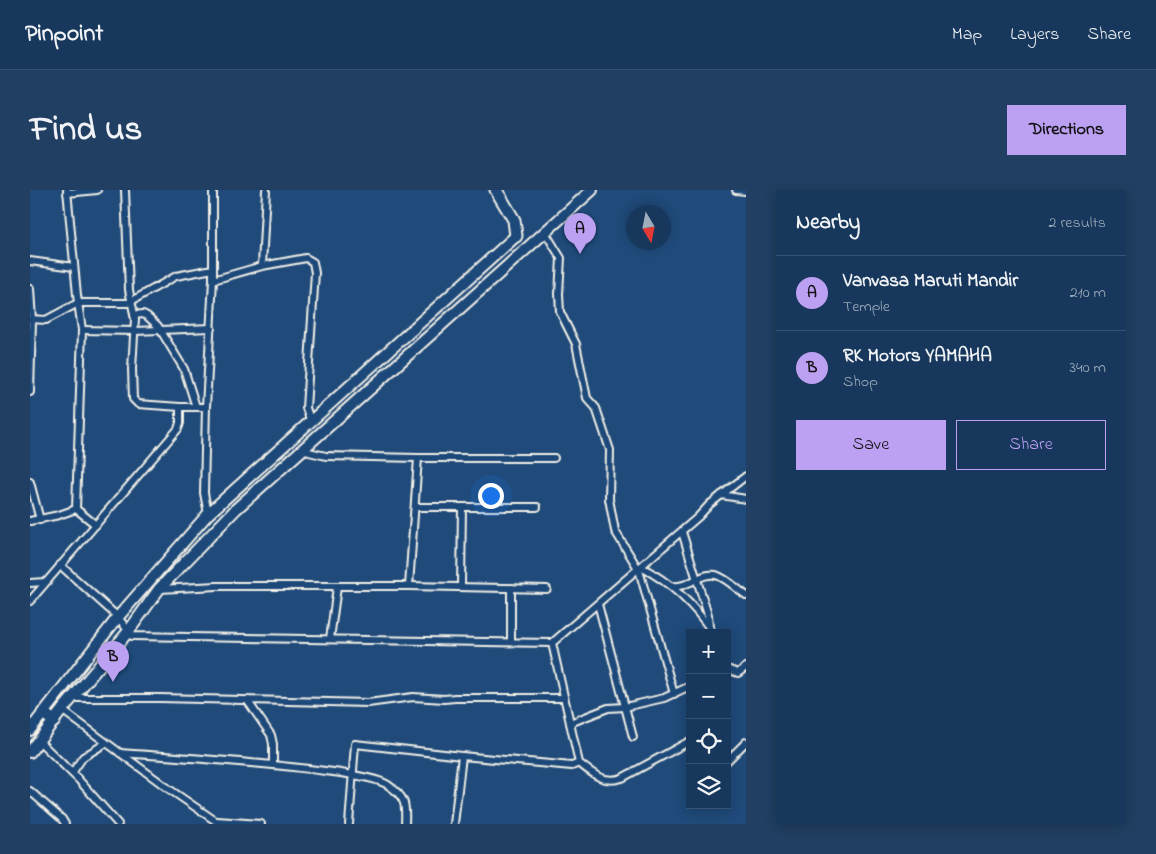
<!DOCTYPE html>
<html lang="en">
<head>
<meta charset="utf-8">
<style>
  :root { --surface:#17385c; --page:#203f62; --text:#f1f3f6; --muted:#9eacbb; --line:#365272; --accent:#bca0f2 }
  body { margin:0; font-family:"Indie Flower",sans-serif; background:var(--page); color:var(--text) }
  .controls { position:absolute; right:15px; bottom:15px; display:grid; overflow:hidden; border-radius:0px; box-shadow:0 2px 12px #0003 }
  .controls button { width:45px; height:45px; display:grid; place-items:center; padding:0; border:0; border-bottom:1px solid var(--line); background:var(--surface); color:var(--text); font:25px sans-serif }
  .compass { position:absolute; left:596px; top:15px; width:45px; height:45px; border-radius:50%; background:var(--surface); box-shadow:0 2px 12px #0003; rotate:170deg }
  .you { position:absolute; left:460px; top:305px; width:18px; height:18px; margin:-12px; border:4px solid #fff; border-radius:50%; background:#1a73e8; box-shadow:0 0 0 8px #1a73e833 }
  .badge { display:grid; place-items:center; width:32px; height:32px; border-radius:50%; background:var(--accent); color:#111; font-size:16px; font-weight:700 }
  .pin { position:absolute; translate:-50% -41px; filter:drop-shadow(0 1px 2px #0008) }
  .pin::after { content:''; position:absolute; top:26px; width:18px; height:15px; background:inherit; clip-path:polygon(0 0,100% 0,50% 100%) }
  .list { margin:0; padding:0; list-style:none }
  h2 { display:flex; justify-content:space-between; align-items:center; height:65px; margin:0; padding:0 20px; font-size:21px }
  h2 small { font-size:16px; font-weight:400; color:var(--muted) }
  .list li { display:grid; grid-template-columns:32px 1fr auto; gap:15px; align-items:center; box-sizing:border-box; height:75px; padding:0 20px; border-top:1px solid var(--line) }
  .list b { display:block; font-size:19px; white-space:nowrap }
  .list p { margin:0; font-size:16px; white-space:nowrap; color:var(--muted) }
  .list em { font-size:16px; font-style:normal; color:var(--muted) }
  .actions { display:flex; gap:10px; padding:15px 20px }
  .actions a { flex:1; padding:11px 0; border:1px solid var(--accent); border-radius:0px; text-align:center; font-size:18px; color:var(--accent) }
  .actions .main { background:var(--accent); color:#111 }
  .icon { flex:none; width:28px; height:28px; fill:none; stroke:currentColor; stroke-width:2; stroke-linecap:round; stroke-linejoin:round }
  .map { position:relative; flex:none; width:716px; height:634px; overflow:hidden; border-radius:0px }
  header { display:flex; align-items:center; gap:30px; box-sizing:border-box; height:70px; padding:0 25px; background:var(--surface); border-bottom:1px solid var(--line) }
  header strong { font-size:24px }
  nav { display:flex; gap:28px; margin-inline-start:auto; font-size:18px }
  .intro { display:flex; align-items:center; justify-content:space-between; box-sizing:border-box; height:120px; padding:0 30px }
  h1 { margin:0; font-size:35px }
  .button { padding:12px 22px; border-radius:0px; background:var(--accent); color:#111; font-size:18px; font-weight:700 }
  main { display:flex; gap:30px; padding:0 30px }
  aside { flex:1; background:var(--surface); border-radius:0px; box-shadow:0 2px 12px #0003 }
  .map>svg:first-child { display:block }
</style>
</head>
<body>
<header>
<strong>Pinpoint</strong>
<nav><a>Map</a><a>Layers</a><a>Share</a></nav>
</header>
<div class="intro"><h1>Find us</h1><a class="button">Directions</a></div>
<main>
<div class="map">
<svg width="716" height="634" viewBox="0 0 716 634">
  <rect width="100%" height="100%" fill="#1f4a7a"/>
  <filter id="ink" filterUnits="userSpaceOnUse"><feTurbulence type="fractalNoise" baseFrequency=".02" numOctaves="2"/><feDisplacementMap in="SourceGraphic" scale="10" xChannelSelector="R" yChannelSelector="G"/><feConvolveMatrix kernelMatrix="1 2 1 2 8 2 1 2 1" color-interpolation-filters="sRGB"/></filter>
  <g filter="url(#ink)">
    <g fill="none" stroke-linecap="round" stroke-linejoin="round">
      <defs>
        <g id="street">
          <path d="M37,0L47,105L52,140L46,319L66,335"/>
          <path d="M95,0L99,100L105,129L102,179L103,209L108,214L150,217"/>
          <path d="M706,0L716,1"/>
          <path d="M37,3L67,0"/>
          <path d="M515,42L531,68L529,104L530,122L546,154L557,208L566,218L580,260L579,309L585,341L609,380L644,504"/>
          <path d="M0,71L44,77"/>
          <path d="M232,76L236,0"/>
          <path d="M183,90L232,76L276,68L283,72L285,83L276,218L281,232"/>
          <path d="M0,99L2,130L0,202"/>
          <path d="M104,125L113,124L117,126L128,136L154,179L166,217"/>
          <path d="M0,129L16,130L48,113H98L146,86L183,79"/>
          <path d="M52,140L105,141L181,138"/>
          <path d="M275,257L279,262L296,266L388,268H524"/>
          <path d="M0,292L10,330"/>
          <path d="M691,305L716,309"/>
          <path d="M385,317H507"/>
          <path d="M178,324L174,303L176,217L183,90V0"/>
          <path d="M0,331L29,325L46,319"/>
          <path d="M652,342L678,425L679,437"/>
          <path d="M30,375L88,427L102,446L522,453"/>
          <path d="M611,377C640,392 665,416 683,443"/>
          <path d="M0,393L15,392"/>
          <path d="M379,396L388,268"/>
          <path d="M431,396L432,317"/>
          <path d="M641,396C658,399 670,382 686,385C696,388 707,399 716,405"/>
          <path d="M481,398V452"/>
          <path d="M129,399L187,396H379L517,399"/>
          <path d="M0,411L148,239L150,233V217H176"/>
          <path d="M568,414L603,547"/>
          <path d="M300,449L307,397"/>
          <path d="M697,479L708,483L716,477"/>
          <path d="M43,508H130L338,513L383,507L414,509L425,508H534"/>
          <path d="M217,510L241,545L243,554V574"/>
          <path d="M32,520L139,599L190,634"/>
          <path d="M540,533L578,518L595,517L634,508L660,496"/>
          <path d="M9,551L48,589L88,634"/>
          <path d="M660,551L592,588C574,594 563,584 549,573L522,453L668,327L680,314L716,286"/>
          <path d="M90,563C159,568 227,572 295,581C311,583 346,587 358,595C376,607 376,615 375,634"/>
          <path d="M432,566L542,576L549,573"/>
          <path d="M697,571L716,552"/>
          <path d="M42,583L53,567L76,553"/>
          <path d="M0,601L32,629L35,634"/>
          <path d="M187,631L231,634"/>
          <path d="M319,634L325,554L432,566L424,634"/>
        </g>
        <g id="primary">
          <path d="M0,540L88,427L178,324L486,46"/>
          <path d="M0,562L32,520L98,442L129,399L206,319L562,0"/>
        </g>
        <g id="highway">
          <path d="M466,0L484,30L486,46"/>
          <path d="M13,523L24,531"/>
        </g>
      </defs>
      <use href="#street" stroke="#f4f1e8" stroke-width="10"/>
      <use href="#primary" stroke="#f4f1e8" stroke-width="14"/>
      <use href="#highway" stroke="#f4f1e8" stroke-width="15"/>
      <use href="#street" stroke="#1f4a7a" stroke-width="6"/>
      <use href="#primary" stroke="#1f4a7a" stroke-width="10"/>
      <use href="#highway" stroke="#1f4a7a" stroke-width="11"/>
    </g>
  </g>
</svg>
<div class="controls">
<button>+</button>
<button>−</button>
<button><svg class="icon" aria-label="locate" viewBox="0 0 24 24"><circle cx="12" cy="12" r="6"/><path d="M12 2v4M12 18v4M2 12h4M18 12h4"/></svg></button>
<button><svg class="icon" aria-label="layers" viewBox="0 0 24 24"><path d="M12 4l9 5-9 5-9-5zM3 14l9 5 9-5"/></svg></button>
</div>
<svg class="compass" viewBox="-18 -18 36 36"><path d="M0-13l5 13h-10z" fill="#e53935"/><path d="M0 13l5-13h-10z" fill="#9eacbb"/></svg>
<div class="you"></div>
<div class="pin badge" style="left:550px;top:64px">A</div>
<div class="pin badge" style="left:83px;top:492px">B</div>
</div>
<aside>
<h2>Nearby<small>2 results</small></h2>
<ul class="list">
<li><span class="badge">A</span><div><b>Vanvasa Maruti Mandir</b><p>Temple</p></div><em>210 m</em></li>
<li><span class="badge">B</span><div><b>RK Motors YAMAHA</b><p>Shop</p></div><em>340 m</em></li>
</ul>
<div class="actions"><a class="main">Save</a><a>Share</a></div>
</aside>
</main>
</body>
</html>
